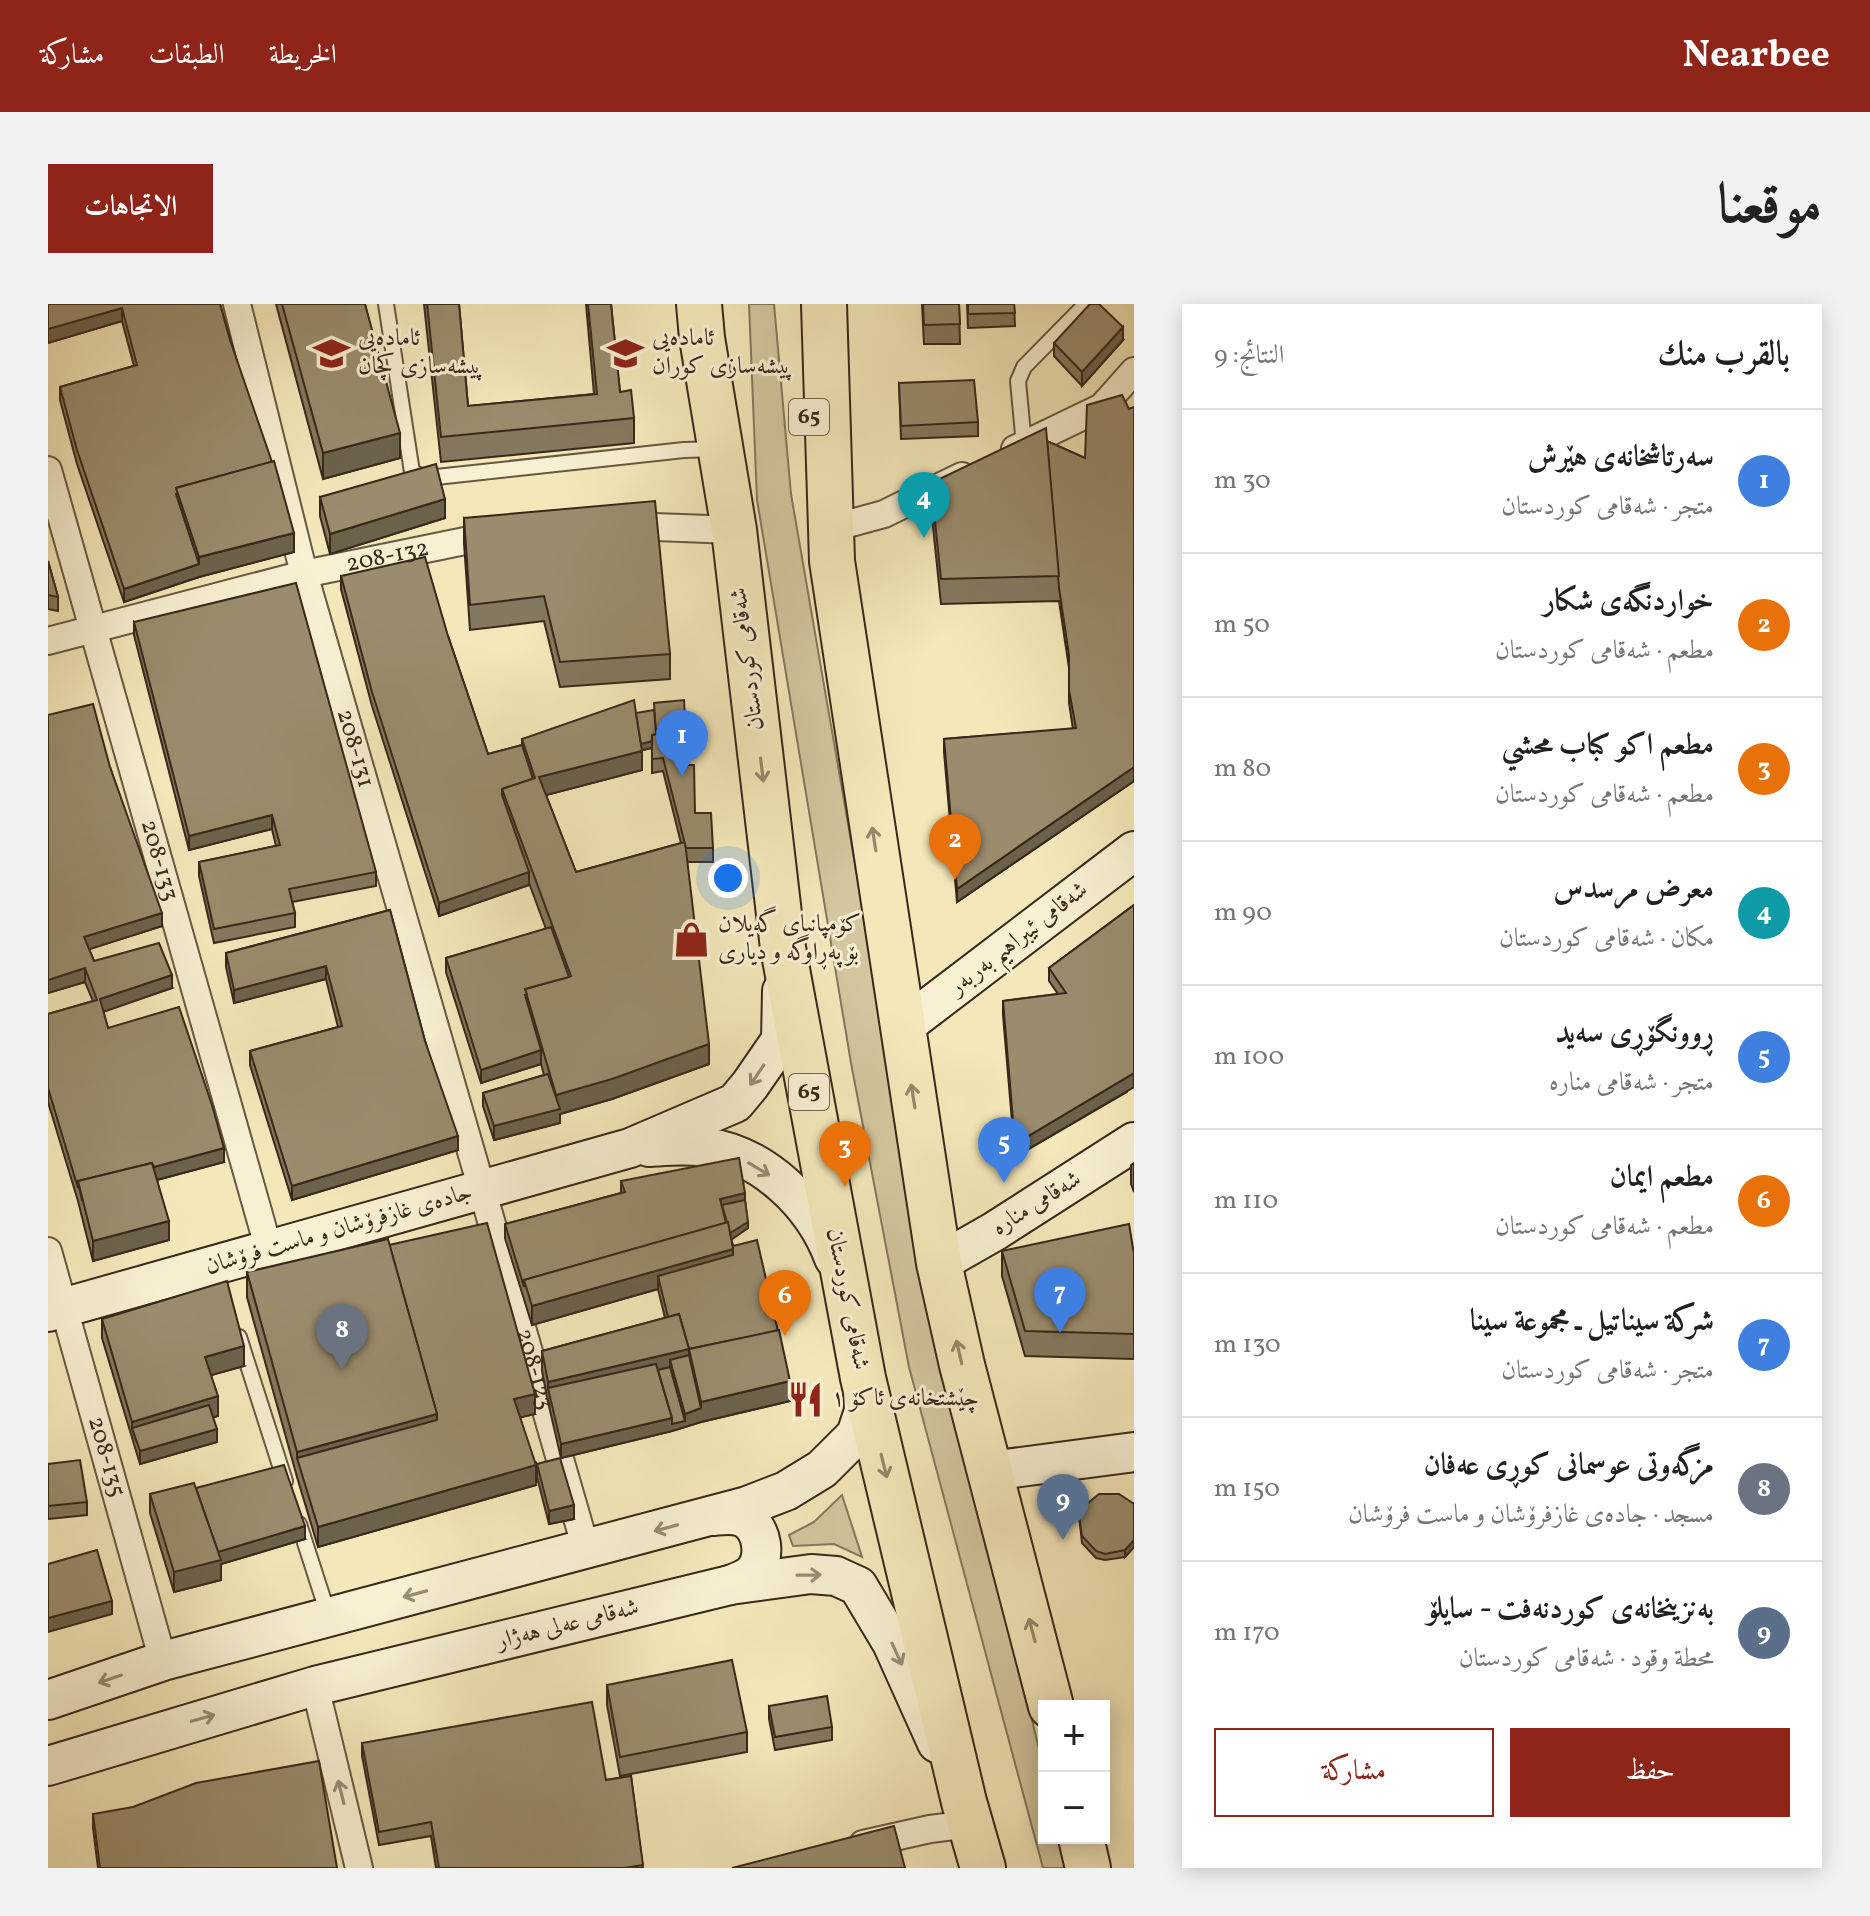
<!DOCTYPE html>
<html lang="ar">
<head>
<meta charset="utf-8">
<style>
  :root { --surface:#fff; --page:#f2f2f2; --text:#222; --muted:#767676; --line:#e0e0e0; --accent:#8f2418 }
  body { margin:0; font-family:Vollkorn,Amiri,serif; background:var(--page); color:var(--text); direction:rtl }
  .controls { position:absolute; right:24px; bottom:24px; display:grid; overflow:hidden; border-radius:0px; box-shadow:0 4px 20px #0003 }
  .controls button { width:72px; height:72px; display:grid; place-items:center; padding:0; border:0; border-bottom:2px solid var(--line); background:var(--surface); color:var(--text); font:40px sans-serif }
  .you { position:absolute; left:680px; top:574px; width:28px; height:28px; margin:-20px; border:6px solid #fff; border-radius:50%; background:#1a73e8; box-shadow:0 0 0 12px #1a73e833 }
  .badge { display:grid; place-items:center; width:52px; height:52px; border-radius:50%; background:var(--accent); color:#fff; font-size:26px; font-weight:700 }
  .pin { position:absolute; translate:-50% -66px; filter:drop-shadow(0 2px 4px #0008) }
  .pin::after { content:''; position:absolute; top:42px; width:28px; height:24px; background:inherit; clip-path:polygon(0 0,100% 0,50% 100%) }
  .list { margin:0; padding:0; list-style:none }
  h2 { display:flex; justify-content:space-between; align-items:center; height:104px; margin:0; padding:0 32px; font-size:34px }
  h2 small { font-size:26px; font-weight:400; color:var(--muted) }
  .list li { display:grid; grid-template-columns:52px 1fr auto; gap:24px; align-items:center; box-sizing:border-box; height:144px; padding:0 32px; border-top:2px solid var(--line) }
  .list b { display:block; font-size:30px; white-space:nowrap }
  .list p { margin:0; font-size:26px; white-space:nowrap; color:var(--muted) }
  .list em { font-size:26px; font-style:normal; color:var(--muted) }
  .actions { display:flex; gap:16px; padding:24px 32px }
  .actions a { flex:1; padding:18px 0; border:2px solid var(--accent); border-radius:0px; text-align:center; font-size:28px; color:var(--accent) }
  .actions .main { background:var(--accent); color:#fff }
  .map { position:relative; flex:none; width:1086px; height:1564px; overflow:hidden; direction:ltr; border-radius:0px }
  header { display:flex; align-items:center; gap:48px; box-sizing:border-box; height:112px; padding:0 40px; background:var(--accent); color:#fff }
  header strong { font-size:38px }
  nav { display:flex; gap:44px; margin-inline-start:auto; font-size:28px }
  .intro { display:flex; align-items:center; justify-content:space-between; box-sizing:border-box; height:192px; padding:0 48px }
  h1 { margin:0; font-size:56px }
  .button { padding:20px 36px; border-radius:0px; background:var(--accent); color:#fff; font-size:28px; font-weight:700 }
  main { display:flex; gap:48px; padding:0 48px }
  aside { flex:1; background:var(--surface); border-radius:0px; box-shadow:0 4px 20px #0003 }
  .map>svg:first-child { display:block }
</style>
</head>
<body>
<header>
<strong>Nearbee</strong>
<nav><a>الخريطة</a><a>الطبقات</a><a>مشاركة</a></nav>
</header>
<div class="intro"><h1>موقعنا</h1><a class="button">الاتجاهات</a></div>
<main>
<aside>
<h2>بالقرب منك<small>النتائج: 9</small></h2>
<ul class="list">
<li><span class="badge" style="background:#3f7fe0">1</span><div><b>سەرتاشخانەی هێرش</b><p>متجر · شەقامی کوردستان</p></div><em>30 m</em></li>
<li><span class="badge" style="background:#e8710a">2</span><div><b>خواردنگەی شکار</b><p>مطعم · شەقامی کوردستان</p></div><em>50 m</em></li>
<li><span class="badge" style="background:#e8710a">3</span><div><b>مطعم اكو كباب محشي</b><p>مطعم · شەقامی کوردستان</p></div><em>80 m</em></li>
<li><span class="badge" style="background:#0f9aa8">4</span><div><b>معرض مرسدس</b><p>مكان · شەقامی کوردستان</p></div><em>90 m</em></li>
<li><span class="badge" style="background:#3f7fe0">5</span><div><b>ڕوونگۆڕی سەید</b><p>متجر · شەقامی منارە</p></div><em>100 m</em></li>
<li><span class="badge" style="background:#e8710a">6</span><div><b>مطعم ايمان</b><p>مطعم · شەقامی کوردستان</p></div><em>110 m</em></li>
<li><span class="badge" style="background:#3f7fe0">7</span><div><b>شركة سيناتيل ـ مجموعة سينا</b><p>متجر · شەقامی کوردستان</p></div><em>130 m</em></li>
<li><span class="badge" style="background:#6b7280">8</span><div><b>مزگەوتی عوسمانی کوڕی عەفان</b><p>مسجد · جاده‌ی غازفرۆشان و ماست فرۆشان</p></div><em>150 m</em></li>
<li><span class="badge" style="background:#5c6f8a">9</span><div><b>بەنزینخانەی کوردنەفت - سایلۆ</b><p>محطة وقود · شەقامی کوردستان</p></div><em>170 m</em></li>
</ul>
<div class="actions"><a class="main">حفظ</a><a>مشاركة</a></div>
</aside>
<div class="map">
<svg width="1086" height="1564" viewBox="0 0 1086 1564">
  <rect width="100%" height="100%" fill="#f4e8ba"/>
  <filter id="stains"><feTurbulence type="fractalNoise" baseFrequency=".0025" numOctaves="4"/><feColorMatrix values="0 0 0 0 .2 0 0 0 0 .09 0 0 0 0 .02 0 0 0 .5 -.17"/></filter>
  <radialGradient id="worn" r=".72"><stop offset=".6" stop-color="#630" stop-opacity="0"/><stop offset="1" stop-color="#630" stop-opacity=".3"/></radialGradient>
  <g fill="#d4c79f" stroke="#86785c" stroke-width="2">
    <path d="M701,0H726L743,190L841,757L897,1053L996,1466V1534H1012L1019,1564H995L861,1063L803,759L709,196Z"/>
    <path d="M794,1191L814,1253L786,1240L745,1242L741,1231L766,1218Z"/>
  </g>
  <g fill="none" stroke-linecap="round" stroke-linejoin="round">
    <defs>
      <g id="lane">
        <path d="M338,0L364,168L379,174L636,146L668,145"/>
        <path d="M976,141L970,77L976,63L1038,0"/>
        <path d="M191,1033L237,1177"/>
        <path d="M251,1220L280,1310"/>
      </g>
      <g id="street">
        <path id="s1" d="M189,0L256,270L538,1245"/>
        <path d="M967,145L1054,103L1086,67"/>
        <path id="s2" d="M0,166L221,946"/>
        <path d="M574,224L607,223L686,226"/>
        <path d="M781,225L836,210L914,172"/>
        <path id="s3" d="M0,337L256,270L451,230"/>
        <path id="s4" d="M0,947L115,1357"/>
        <path d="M267,1382L311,1564"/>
        <path d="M815,1540L882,1525L922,1520"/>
      </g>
      <g id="secondary">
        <path d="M855,723L1086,547"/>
        <path d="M601,843C619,842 638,840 656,843C715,850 766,900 786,954"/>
        <path d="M891,959L947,927L1086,838"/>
        <path d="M0,1008L582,844L687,799L702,781L733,736L734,687"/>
        <path d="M942,1167L1086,1148"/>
        <path d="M665,1212C675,1211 686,1209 696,1214C715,1224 719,1254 705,1269C699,1275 690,1278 682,1281"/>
        <path d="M0,1396L115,1357L699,1202L738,1187L774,1165L808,1131L816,1107L815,1085"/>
        <path d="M0,1462L267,1382L682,1281L763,1270L788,1272L810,1282L844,1339L889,1439"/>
      </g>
      <g id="highway">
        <path d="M651,0L654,34L686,226L735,644L815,1074L916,1498L935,1564"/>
        <path d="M776,0L784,257L891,959L914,1061L1003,1402"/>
        <path d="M1033,1534L1040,1564"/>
      </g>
    </defs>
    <use href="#lane" stroke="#675842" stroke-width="18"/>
    <use href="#street" stroke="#675842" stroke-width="30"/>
    <use href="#secondary" stroke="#38281a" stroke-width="42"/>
    <use href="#highway" stroke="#38281a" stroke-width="48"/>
    <use href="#lane" stroke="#f8f0d2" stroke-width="14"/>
    <use href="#street" stroke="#f8f0d2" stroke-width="26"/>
    <use href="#secondary" stroke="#f8f0d2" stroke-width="38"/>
    <use href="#highway" stroke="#f4e8ba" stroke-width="44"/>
  </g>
  <g fill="#84785e" stroke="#38281a" stroke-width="2" fill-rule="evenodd">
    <path d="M0,0H172L246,248L151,273L76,298L29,160L12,96V83L86,62L74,17L0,39Z"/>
    <path d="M228,0H317L352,154L275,175Z"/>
    <path d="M376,0H411L420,102L546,90L538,0H563L572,88L586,114V139L393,158Z"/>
    <path d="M874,0H911L912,40H876Z"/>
    <path d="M919,0H966L967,22L920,24Z"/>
    <path d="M1075,36L1034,82L1006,52V39Z"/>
    <path d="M851,79L930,118V132L853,135Z"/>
    <path d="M1086,103V477L909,598L896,448V435L1025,425L1021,399V364L1011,297L893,300L883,204V179L999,137L1037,154L1081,105Z"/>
    <path d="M272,193L397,214L282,250L272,212Z"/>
    <path d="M416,214L622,350V375L512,383L496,317L422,326L416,239Z"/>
    <path d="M0,257L10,293V307L0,305Z"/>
    <path d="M293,272L400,332L440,450L474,441V435L588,409L640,461L647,509L665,544V558H639L661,760L564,795L512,810V819L446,836L435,802V789L496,771L493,760L433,779L398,668V654L498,625L481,579V581L391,612L324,402L293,285ZM604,444V469L615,467L633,539L528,568L498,491L594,466V446Z"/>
    <path d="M86,318L328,568V582L244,598L247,609V623L166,639L151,572V558L228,542L224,525L141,546L86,331Z"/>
    <path d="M0,411L62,463L114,622L41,645L46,657L124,684L55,707L60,724L176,858L109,876L121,936L45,957L30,897L0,798V710L45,697L37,678L0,689Z"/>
    <path d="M1086,601L1079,788L967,853L955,711V697L1010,690L1001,677V664Z"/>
    <path d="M342,606L377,737L410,846L244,896L202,761V747L290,723L278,675L186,699L178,663V649Z"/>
    <path d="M1086,859V888L1083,880V861Z"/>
    <path d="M573,877L697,896L700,924L683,935L742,1097L653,1118L624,1127L513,1154L500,1098L494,1067V1047L617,1014L610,985L484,1021L457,934V920L573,889Z"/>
    <path d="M341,941L487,1110L472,1113L488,1181L270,1243L249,1173L199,993V968Z"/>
    <path d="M954,947L1086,950V1055L977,1052L954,972Z"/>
    <path d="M54,1015L196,1062L163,1071L170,1112L165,1113L169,1138L92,1160L54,1034Z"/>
    <path d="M0,1160L39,1198V1211L0,1215Z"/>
    <path d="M489,1160L526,1215L501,1220L489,1173Z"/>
    <path d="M148,1184L257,1235L173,1260V1276L126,1288L102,1209V1190Z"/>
    <path d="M1086,1200V1243L1077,1253L1057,1256L1048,1254L1034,1239L1031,1212Z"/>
    <path d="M559,1381L699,1428V1448L572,1472L559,1401Z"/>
    <path d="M721,1402L784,1423V1436L727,1446L721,1415Z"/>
    <path d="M314,1439L558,1476L583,1472L595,1564H388L383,1532L331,1541L314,1452Z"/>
    <path d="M45,1510L289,1564H50L45,1524Z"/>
  </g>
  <g fill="#6c624c" stroke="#38281a" stroke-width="2">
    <path d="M74,4V17L0,39V25Z"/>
    <path d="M1075,23V36L1034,82V68Z"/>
    <path d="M352,129V154L275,175V149Z"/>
    <path d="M397,195V214L282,250V230Z"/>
    <path d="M246,229V248L151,273L76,298V285L151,260V253Z"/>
    <path d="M608,436V443L591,447V440Z"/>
    <path d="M594,447V466L491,493V473Z"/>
    <path d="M1086,463V477L909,598V585Z"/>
    <path d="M224,511V525L141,546V532Z"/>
    <path d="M481,568V581L391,612V599Z"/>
    <path d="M114,609V622L36,647V633Z"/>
    <path d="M278,662V675L186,699V686Z"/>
    <path d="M37,664V678L0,689V676Z"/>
    <path d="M124,671V684L52,709V695Z"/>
    <path d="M661,740V760L564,795L512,810V819L446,836V822L508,791Z"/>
    <path d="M493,746V760L433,779V766Z"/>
    <path d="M1086,769V783L967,853V840Z"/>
    <path d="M410,832V846L244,896V882Z"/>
    <path d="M176,844V858L34,896L31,883Z"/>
    <path d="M697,889V902L674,908L672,895Z"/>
    <path d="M121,917V936L45,957V937Z"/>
    <path d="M700,918V924L680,938L482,994Z"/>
    <path d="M685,945V964L610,972V985L484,1021V1002Z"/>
    <path d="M196,1042V1062L157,1073V1053Z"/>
    <path d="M641,1045V1065L622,1056V1069L500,1084V1078Z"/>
    <path d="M742,1077V1097L653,1118L624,1127L513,1154V1140L624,1114L637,1117V1110L653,1104V1098Z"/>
    <path d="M487,1090V1110L466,1115V1095Z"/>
    <path d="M170,1092V1112L88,1136L84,1124V1118Z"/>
    <path d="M389,1110V1135L249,1154V1148Z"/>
    <path d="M169,1125V1138L92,1160V1147Z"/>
    <path d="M488,1161V1181L270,1243V1223Z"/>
    <path d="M526,1201V1215L501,1220V1207Z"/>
    <path d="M257,1222V1235L173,1260V1276L126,1288V1268L169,1248Z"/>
    <path d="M1086,1236V1243L1077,1253V1246Z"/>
    <path d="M64,1297V1310L0,1328V1314Z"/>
  </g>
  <g fill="#9a8c6d" stroke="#38281a" stroke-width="2">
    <path d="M0,0H172L182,36L224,158L128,184L130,190H128L151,260L76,285L29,146L12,83L89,61L74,4L0,25Z"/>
    <path d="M234,0H317L352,129L275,149Z"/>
    <path d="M379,0H411L420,102L549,90L540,0H563L572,88L583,86L586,114L393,133Z"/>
    <path d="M875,0H911L912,20L876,21Z"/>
    <path d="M920,0H966L967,9L920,10Z"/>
    <path d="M1042,0H1051L1075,23L1034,68L1006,39Z"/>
    <path d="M926,76L930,118L853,122L851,79Z"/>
    <path d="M1074,91L1081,105L1086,103V463L909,585L896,435L1028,424L1021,386V351L1011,284L999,137L1037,154L1039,101Z"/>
    <path d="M998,124L1011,272L893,275L883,179Z"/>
    <path d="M226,157L246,229L151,253L128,184Z"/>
    <path d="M388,160L397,195L282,230L272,193Z"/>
    <path d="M607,197L622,350L512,358L496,292L422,301L416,214Z"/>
    <path d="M377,253L400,332L440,450L474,441L485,475L454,485V491L481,568L391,599L324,388L293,272Z"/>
    <path d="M0,257L10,293L0,291Z"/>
    <path d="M248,279L328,568L241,585L247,609L166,625L151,558L232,541L224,511L141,532L86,318Z"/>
    <path d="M586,396L594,447L491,473L528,568L637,538L661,740L564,775L508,791L477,685L523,672L454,485L487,474L474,435Z"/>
    <path d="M636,396L640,461H646L647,509H663L665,544H638L615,454L604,455V431L608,430L606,399Z"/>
    <path d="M45,400L62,463L114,609L36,633L46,657L111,639L124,671L52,695L60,724L131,703L164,801L176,844L106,863L104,859L30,877V884L0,784V710L49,696L37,664L0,676V411Z"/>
    <path d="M606,406L608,430L604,431V437L593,440L588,409Z"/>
    <path d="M1086,601V769L967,840L955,697L1018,689L1001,664Z"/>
    <path d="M342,606L377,737L410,832L244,882L202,747L294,722L278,662L186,686L178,649Z"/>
    <path d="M503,623L521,673L477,685L479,691H477L493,746L433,766L398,654Z"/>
    <path d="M500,770L512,805L446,822L435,789Z"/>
    <path d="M691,854L697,889L672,895L678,919L476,976V983L457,920L577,888L573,877Z"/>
    <path d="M104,859L121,917L45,937L30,877Z"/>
    <path d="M697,896L700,918L682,929L674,901Z"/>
    <path d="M680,918L685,945L484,1002L476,976Z"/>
    <path d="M439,919L487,1090L466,1095L488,1161L270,1223L249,1154L389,1116V1110L341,941Z"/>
    <path d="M1081,920L1086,950V1030L977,1027L954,947Z"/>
    <path d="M340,935L389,1110L249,1148L199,968Z"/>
    <path d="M709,936L730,1027L641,1045L631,1010L620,1013L610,972L685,951V942Z"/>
    <path d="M179,977L196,1042L157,1053L170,1092L84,1118L54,1015Z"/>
    <path d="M631,1010L641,1045L731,1026L742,1077L653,1098L641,1045L500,1078L494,1047Z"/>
    <path d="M641,1051L653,1104L637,1110L622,1056Z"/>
    <path d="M608,1060L624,1114L513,1140L500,1084Z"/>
    <path d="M622,1063L637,1117L624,1120V1114L610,1066Z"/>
    <path d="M161,1101L169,1125L92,1147L84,1124Z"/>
    <path d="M512,1154L526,1201L501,1207L489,1160Z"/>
    <path d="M32,1156L39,1198L0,1202V1160Z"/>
    <path d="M236,1161L257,1222L170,1248L148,1184Z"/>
    <path d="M146,1179L173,1256L126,1268L102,1190Z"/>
    <path d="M1051,1190H1071L1086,1200V1236L1077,1246L1057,1250L1048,1247L1034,1232L1031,1212L1035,1203Z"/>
    <path d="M49,1246L64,1297L0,1314V1260Z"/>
    <path d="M684,1356L699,1428L572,1453L559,1381Z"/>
    <path d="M779,1392L784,1423L727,1433L721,1402Z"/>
    <path d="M544,1398L558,1476L583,1472L595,1561L576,1564H391L383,1518L331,1528L314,1439Z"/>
    <path d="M271,1457L289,1564H52L45,1510L85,1503L148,1479Z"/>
    <path d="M846,1522L857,1564H684Z"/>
  </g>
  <defs><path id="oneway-shaft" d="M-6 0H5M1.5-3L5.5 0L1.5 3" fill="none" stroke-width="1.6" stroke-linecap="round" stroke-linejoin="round" transform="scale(2)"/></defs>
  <g stroke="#96886a">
    <use href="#oneway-shaft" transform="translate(714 466) rotate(83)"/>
    <use href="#oneway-shaft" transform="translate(826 535) rotate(-99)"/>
    <use href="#oneway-shaft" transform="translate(865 792) rotate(-99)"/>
    <use href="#oneway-shaft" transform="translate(911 1048) rotate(-103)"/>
    <use href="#oneway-shaft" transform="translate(836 1162) rotate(76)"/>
    <use href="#oneway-shaft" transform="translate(984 1326) rotate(-105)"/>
  </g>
  <g stroke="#988c76">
    <use href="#oneway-shaft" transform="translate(709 771) rotate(124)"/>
    <use href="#oneway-shaft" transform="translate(711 865) rotate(31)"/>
    <use href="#oneway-shaft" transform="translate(618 1224) rotate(165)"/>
    <use href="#oneway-shaft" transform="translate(761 1271) rotate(-1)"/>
    <use href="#oneway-shaft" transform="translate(367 1290) rotate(165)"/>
    <use href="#oneway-shaft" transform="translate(849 1350) rotate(65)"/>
    <use href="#oneway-shaft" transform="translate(62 1375) rotate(161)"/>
    <use href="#oneway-shaft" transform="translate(155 1414) rotate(-16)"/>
    <use href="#oneway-shaft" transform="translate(293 1488) rotate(-104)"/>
  </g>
  <defs>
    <symbol id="school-bare" viewBox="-9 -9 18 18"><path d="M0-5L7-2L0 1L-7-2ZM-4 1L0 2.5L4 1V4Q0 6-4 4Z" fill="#8f2418" stroke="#f8f0d2" stroke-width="2.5" paint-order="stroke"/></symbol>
    <symbol id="shop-bare" viewBox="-9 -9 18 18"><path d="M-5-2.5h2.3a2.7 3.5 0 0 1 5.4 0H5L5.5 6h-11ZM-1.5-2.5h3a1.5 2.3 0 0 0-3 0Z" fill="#8f2418" stroke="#f8f0d2" stroke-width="2.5" paint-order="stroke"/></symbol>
    <symbol id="restaurant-bare" viewBox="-9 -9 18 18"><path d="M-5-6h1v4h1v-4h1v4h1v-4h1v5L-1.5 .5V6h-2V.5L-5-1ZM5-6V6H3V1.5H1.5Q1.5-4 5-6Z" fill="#8f2418" stroke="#f8f0d2" stroke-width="2.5" paint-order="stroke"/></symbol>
  </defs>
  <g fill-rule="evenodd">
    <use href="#school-bare" x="258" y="24" width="51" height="51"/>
    <use href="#school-bare" x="552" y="24" width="51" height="51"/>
    <use href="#shop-bare" x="618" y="610" width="51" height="51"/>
    <use href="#restaurant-bare" x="732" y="1070" width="51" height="51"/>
  </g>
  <g text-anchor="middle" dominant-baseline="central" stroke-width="6" stroke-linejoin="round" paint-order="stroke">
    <g fill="#f8f0d2" stroke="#726451" stroke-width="2">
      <rect x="741" y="95" width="40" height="36" rx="6"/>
      <rect x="741" y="770" width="40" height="36" rx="6"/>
    </g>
    <g font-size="22" font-weight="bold" fill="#38281a">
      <text x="761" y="113">65</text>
      <text x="761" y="788">65</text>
    </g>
    <g font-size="24" fill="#38281a" stroke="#f8f0d2" text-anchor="start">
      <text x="310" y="35">ئامادەیی<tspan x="310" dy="28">پیشەسازی کچان</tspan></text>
      <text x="604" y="35">ئامادەیی<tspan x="604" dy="28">پیشەسازی کوران</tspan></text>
      <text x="670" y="621">کۆمپانیای گەیلان<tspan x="670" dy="28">بۆ پەڕاوگە و دیاری</tspan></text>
      <text x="783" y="1095">چێشتخانەی ئاکۆ ١</text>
    </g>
    <g font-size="24" fill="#38281a" stroke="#f8f0d2">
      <text stroke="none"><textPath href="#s3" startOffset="350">208-132</textPath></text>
      <text transform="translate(700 355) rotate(-97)">شەقامی کوردستان</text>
      <text stroke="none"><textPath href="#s1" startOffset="460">208-131</textPath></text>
      <text stroke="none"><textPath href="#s2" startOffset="406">208-133</textPath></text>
      <text transform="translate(971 635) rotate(-38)">شەقامی ئیبراهیم بەربەر</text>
      <text transform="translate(989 900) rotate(-32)">شەقامی منارە</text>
      <text transform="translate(291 926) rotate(-16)">جاده‌ی غازفرۆشان و ماست فرۆشان</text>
      <text transform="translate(799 995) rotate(79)">شەقامی کوردستان</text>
      <text stroke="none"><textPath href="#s1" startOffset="1106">208-123</textPath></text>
      <text stroke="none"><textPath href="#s4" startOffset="214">208-135</textPath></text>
      <text transform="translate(520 1321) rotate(-14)">شەقامی عەلی هەژار</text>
    </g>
  </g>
  <rect width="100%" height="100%" filter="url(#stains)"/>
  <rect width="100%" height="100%" fill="url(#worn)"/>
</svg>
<div class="controls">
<button>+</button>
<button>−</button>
</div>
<div class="you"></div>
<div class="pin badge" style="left:634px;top:472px;background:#3f7fe0">1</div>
<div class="pin badge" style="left:907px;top:576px;background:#e8710a">2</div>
<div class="pin badge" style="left:797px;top:883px;background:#e8710a">3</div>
<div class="pin badge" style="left:876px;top:234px;background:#0f9aa8">4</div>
<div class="pin badge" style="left:956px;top:879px;background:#3f7fe0">5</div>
<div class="pin badge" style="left:737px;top:1032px;background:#e8710a">6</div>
<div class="pin badge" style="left:1012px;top:1029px;background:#3f7fe0">7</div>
<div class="pin badge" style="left:294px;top:1066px;background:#6b7280">8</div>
<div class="pin badge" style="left:1015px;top:1236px;background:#5c6f8a">9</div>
</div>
</main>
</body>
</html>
